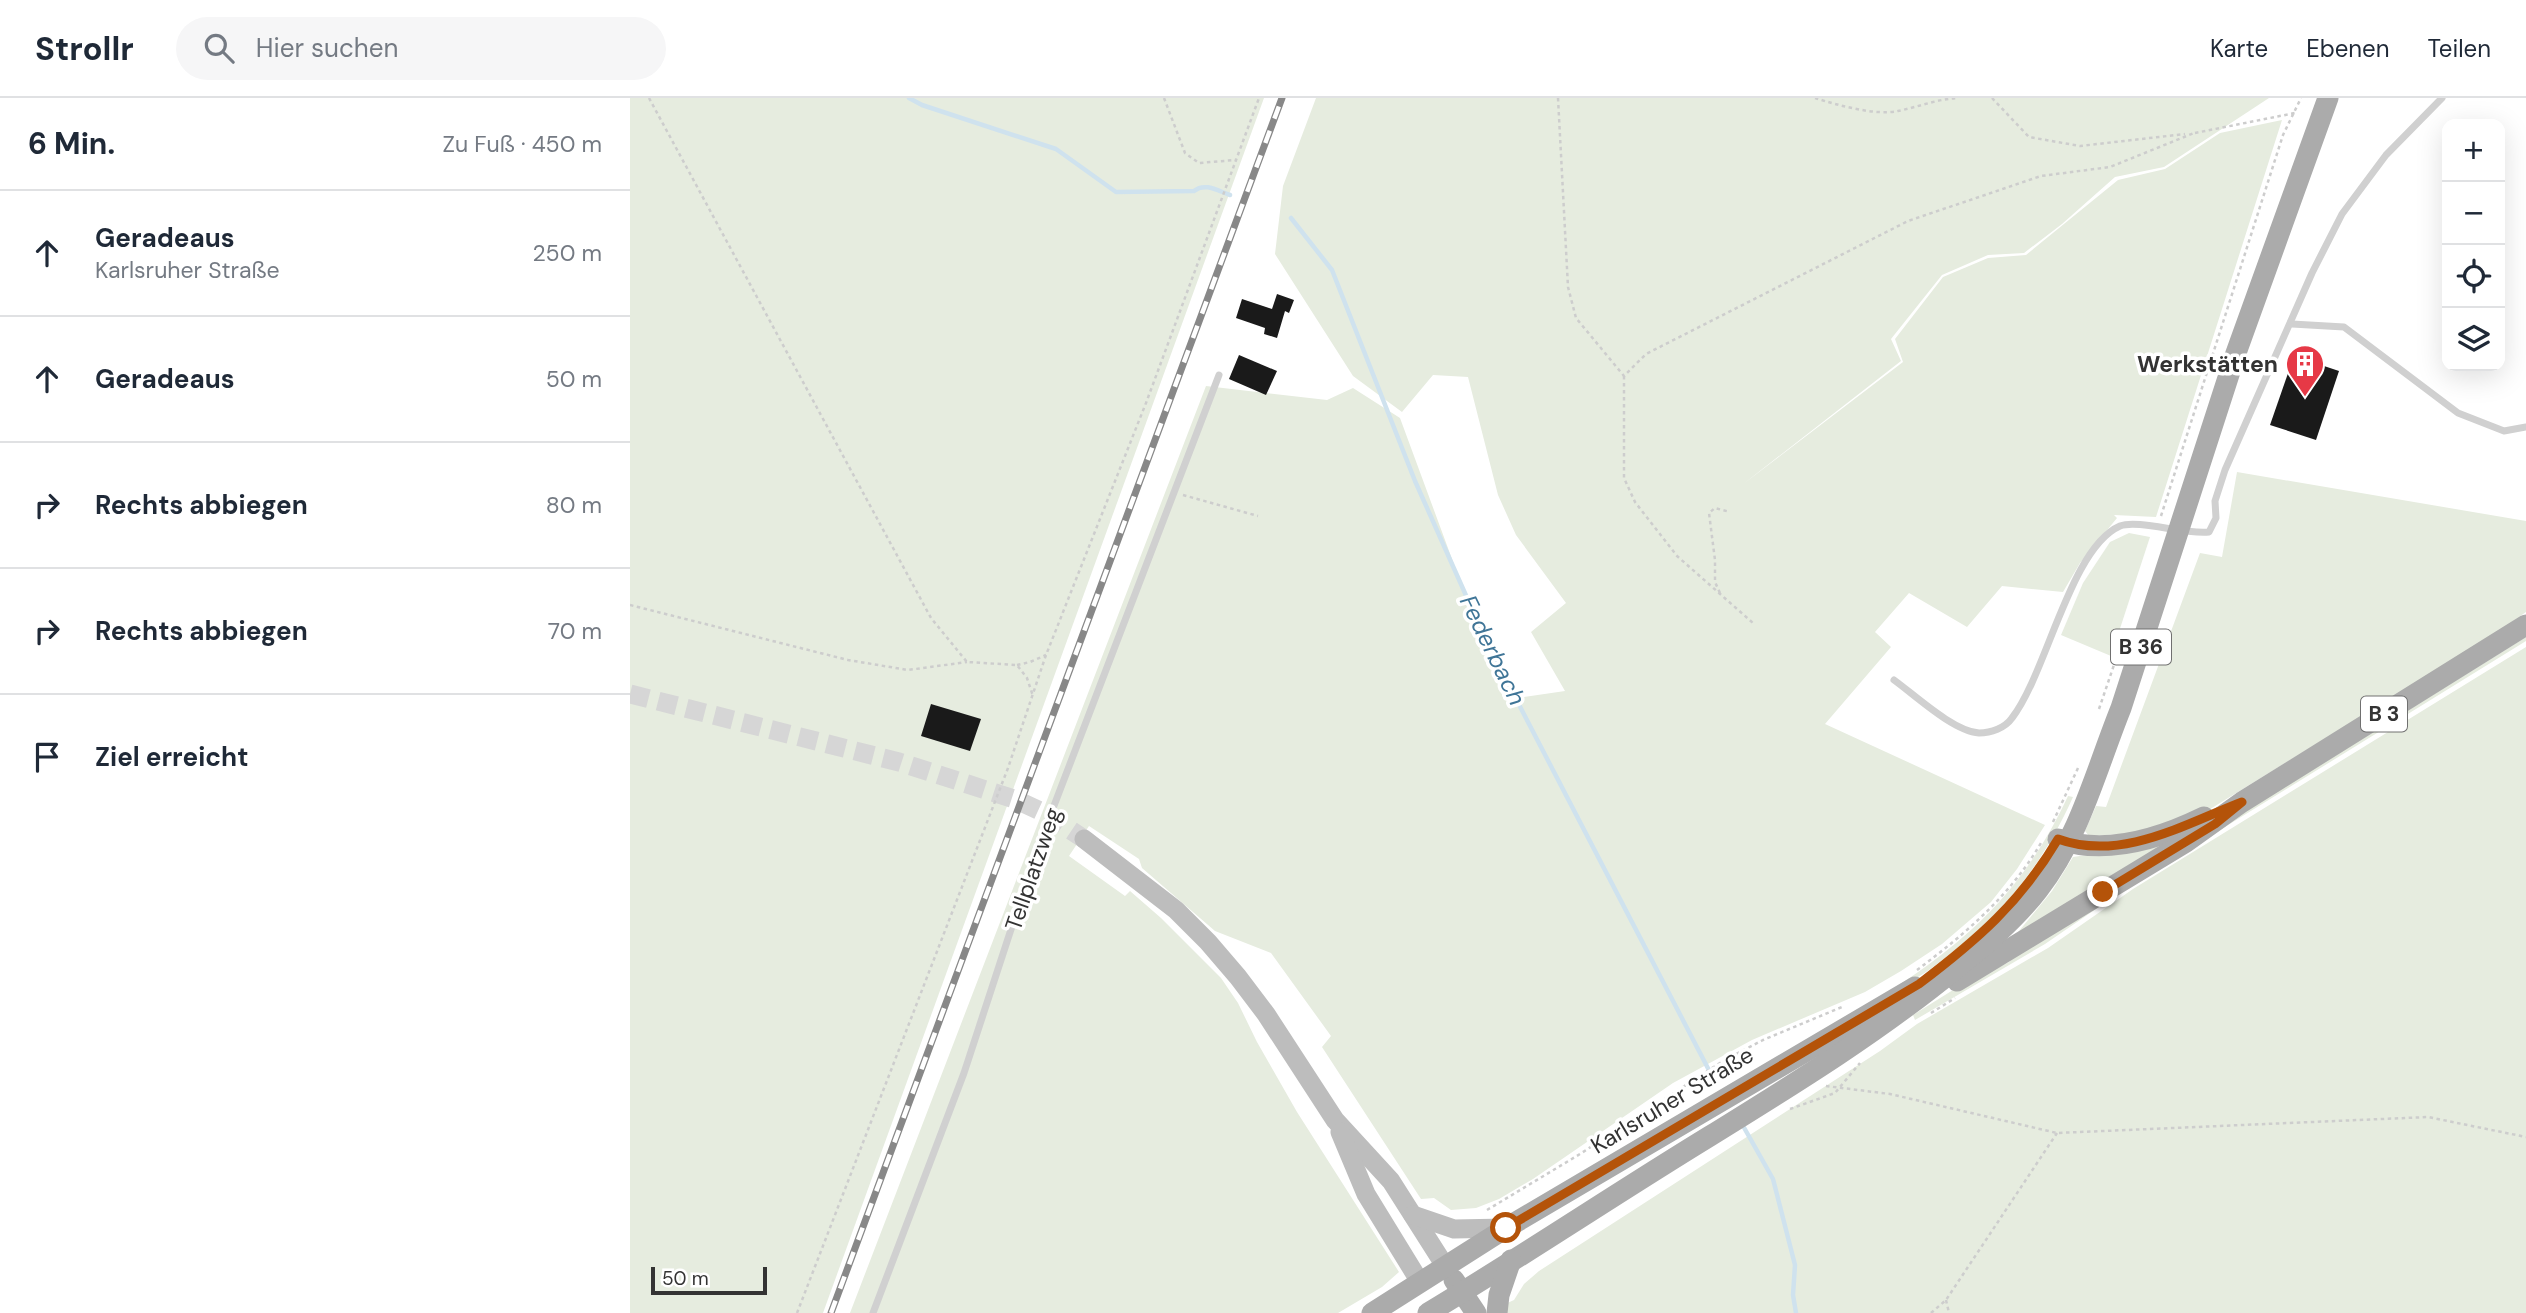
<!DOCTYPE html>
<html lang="de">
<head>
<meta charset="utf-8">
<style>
  :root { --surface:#fff; --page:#f6f6f7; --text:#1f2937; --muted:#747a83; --line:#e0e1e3 }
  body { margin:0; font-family:"DM Sans",sans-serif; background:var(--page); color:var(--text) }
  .controls { position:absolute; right:21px; top:21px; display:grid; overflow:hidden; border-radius:14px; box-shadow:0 7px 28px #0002 }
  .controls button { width:63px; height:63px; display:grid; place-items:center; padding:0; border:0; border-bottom:2px solid var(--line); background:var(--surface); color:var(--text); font:35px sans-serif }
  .scale { position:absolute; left:21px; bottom:18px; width:116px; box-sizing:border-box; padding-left:7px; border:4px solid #333; border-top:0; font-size:19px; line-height:24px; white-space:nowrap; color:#333; -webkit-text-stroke:5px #fff; paint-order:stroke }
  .stop { position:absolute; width:21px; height:21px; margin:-16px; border:5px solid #b45309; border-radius:50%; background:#fff }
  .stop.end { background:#b45309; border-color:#fff; box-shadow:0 2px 7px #0008 }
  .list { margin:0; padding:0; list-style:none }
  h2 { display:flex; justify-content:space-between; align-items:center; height:91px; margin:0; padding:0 28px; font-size:30px }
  h2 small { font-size:23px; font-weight:400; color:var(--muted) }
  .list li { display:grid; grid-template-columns:46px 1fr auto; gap:21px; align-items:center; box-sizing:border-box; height:126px; padding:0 28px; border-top:2px solid var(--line) }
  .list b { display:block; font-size:26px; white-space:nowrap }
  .list p { margin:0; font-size:23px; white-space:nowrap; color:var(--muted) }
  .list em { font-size:23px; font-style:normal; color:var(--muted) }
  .icon { flex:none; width:38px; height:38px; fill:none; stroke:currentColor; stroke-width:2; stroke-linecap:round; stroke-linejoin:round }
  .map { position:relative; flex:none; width:1896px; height:1215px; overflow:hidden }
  header { display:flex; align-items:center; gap:42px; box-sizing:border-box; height:98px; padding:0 35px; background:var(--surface); border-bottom:2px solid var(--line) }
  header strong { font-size:33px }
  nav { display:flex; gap:38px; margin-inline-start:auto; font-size:24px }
  .search { width:490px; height:63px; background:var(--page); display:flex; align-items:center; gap:18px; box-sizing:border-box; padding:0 24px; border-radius:38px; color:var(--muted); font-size:26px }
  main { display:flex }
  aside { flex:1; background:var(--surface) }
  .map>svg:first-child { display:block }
</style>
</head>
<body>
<header>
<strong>Strollr</strong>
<div class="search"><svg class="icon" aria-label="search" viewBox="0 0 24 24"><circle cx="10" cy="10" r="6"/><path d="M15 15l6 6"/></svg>Hier suchen</div>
<nav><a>Karte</a><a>Ebenen</a><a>Teilen</a></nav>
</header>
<main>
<aside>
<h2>6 Min.<small>Zu Fuß · 450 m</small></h2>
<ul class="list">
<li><svg class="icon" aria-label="ahead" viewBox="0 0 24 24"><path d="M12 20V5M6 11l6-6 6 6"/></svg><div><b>Geradeaus</b><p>Karlsruher Straße</p></div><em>250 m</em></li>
<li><svg class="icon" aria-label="ahead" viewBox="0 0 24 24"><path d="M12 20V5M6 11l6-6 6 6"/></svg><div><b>Geradeaus</b></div><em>50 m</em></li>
<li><svg class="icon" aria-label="right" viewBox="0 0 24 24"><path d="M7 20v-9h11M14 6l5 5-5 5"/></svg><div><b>Rechts abbiegen</b></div><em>80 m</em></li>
<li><svg class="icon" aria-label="right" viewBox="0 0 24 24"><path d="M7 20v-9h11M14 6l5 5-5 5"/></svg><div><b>Rechts abbiegen</b></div><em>70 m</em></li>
<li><svg class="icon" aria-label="arrive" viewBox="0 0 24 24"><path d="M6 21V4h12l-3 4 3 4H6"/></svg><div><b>Ziel erreicht</b></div></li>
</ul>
</aside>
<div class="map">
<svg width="1896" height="1215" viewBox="0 0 1896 1215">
  <rect width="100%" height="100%" fill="#fff"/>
  <g fill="#e6ecdf">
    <path d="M0,0H634L193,1215H0Z"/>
    <path d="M686,0H1639L1534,69L1485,79L1432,126L1394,155L1358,157L1312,177L1261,241L1271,263L1112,387L1273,264L1265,241L1313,179L1358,160L1396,157L1488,82L1535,71L1590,35L1652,22L1526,419L1484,417L1487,420L1450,465L1433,494L1372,488L1337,529L1279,495L1245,534L1261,549L1195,626L1415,727L1387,771L1361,804L1312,846L1271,873L1235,894L1122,942L1043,985L903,1081L869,1101L846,1110L821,1112L804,1100L791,1101L692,949L701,938L641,855L585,833L512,770L509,761L459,728L439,758L495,798L500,793L531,820L591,880L608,905L627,944L667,1014L769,1174L752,1189L708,1215H220L576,288L697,302L723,290L770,320L874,602L935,593L901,534L936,505L886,437L868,397L838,279L803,277L772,314L723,278L645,156L653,88Z"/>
    <path d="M1607,374L1896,423V514L1868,534L1577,713L1526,734L1459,738L1455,733L1466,708L1476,709L1570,455L1592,459Z"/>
    <path d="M1499,435L1520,439L1481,558L1431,537L1453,485L1480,444Z"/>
    <path d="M1896,539V543L1501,787L1415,846L1285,922L1283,917L1323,892L1379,864L1386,856Z"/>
    <path d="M1896,549V1215H873V1207L884,1202L894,1186L909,1173L1250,953L1287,926L1418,850L1503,791Z"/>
    <path d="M1438,698L1443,699C1415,762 1376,813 1321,855C1302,870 1289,881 1266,889C1346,837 1398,784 1438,698Z"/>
    <path d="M1548,739L1380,844L1422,793L1443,759L1490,752Z"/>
  </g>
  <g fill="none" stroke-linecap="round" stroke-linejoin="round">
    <g stroke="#cfe2ee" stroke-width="4.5">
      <path d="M279,0L292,7L426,51L486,94L564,93C575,84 588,93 600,97"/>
      <path d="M661,120L702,172L785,383L859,549L1082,978"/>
      <path d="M1112,1026L1143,1081L1165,1167L1163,1197L1166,1215"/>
    </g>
  </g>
  <g fill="#1a1a1a">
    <path d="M647,196L664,202L659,215L655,213L647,240L634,236L635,230L606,220L612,201L642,211Z"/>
    <path d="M609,257L647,273L636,297L599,281Z"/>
    <path d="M1664,258L1709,273L1686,342L1640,327Z"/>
    <path d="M301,606L351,621L340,653L291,638Z"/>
  </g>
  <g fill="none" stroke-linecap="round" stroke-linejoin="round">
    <path stroke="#d6d6d6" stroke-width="19" stroke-dasharray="19 10" stroke-linecap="butt" d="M0,596L269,664L384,701L417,716L454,741"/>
    <g stroke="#cdcdcd" stroke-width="2.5" stroke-dasharray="3.5 3.5" stroke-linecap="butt">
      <path d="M19,0L301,520L337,564L387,567L397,580L403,598"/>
      <path d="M534,0L555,55L569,65L605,62"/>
      <path d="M928,0L938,189L946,220L994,278L1016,256L1278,123L1411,78L1480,69L1564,35"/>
      <path d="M1185,0C1207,7 1246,18 1268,13C1288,9 1307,1 1328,0"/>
      <path d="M1362,0L1399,39L1450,48L1555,36"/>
      <path d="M1565,35L1665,15"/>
      <path d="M994,278V380L1005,404L1047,458L1123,525"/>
      <path d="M553,397L628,418"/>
      <path d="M1531,418L1653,37L1671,0"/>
      <path d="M1090,495L1085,484V462L1079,415L1085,410L1100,414"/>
      <path d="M0,507L218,562L278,572L337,564"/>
      <path d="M387,567L400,564L416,557"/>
      <path d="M1469,611L1487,558"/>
      <path d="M1423,724L1448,670"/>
      <path d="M1287,872C1335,836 1380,798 1411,745"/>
      <path d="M1301,915L1325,900"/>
      <path d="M1196,988L1260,996L1427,1035L1798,1019L1896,1039"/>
      <path d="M1160,1011L1205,995L1230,965"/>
      <path d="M857,1112L950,1056L1093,963L1133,942L1212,909"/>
      <path d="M1316,1202L1319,1215"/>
      <path d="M167,1215L378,670L416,557L516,305L629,0"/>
      <path d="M1301,1215L1316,1202L1427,1035"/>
    </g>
    <g stroke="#d0d0d0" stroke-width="7">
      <path d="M1662,226L1714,229L1828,315L1874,333L1896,329"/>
      <path d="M1264,582C1286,598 1323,633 1349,635C1361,635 1375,630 1382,620C1417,575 1440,450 1490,428C1508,421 1555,437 1579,434L1586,420L1585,403L1595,372L1682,175L1712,116L1756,57L1812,0"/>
      <path d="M243,1215L334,975L407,752L589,277"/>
    </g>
    <g stroke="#bdbdbd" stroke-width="19">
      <path d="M454,741L546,812L578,844L608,879L636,916L705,1022L761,1083L815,1168"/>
      <path d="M710,1034L736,1096L790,1184"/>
      <path d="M783,1117L824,1131L876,1130"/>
    </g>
    <g stroke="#ababab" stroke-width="21">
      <path d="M1428,741C1476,758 1531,740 1574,719"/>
      <path d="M1327,883L1556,744L1612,704L1896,527"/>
      <path d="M824,1182L846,1215"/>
      <path d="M742,1215L876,1130L1285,889"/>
      <path d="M798,1215C893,1158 985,1096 1080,1038C1164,986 1247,935 1324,872C1354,848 1385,822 1408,792C1450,738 1466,672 1491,610L1606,255L1698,0"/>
      <path d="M867,1215L869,1197L881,1162"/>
    </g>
    <defs>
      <path id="rail" d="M201,1215L652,0"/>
    </defs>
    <use href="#rail" stroke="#888" stroke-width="7"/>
    <use href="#rail" stroke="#fff" stroke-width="4.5" stroke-dasharray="13" stroke-linecap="butt"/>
  </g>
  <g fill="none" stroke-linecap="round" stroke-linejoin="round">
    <path stroke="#b45309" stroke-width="9" d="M876,1130L1289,886C1347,842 1390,805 1428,741C1491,764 1555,726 1612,704L1585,726L1473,794"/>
  </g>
  <defs>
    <symbol id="building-pin" viewBox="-11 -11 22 30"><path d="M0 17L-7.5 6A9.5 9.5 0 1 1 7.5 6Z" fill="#e63946" stroke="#fff"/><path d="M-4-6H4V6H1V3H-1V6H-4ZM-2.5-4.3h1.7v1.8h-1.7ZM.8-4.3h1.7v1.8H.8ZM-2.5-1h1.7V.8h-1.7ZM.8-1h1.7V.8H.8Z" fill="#fff"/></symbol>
  </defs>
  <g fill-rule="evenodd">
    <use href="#building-pin" x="1653" y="244" width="44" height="60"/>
  </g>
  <g text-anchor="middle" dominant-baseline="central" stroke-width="7" stroke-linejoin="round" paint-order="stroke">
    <g fill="#fff" stroke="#707070" stroke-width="2">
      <rect x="1481" y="531.5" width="60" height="35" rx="5"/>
      <rect x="1731" y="598.5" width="46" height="35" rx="5"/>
    </g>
    <g font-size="21" font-weight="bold" fill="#333">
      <text x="1511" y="549">B 36</text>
      <text x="1754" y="616">B 3</text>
    </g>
    <g font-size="23" font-weight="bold" fill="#333" stroke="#fff" text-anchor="end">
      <text x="1648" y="266">Werkstätten</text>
    </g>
    <g font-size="23" fill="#333" stroke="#fff">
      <text transform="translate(403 771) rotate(-71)">Tellplatzweg</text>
      <text transform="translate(1042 1002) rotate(-31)">Karlsruher Straße</text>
    </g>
    <g font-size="24" font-style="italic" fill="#3f7597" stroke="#fff">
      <text transform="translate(863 552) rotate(64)">Federbach</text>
    </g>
  </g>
</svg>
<div class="controls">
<button>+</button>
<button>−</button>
<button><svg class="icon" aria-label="locate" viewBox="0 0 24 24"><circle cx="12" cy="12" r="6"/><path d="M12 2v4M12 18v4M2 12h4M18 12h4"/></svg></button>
<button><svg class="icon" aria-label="layers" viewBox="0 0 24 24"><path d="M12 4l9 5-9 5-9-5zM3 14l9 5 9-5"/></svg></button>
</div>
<div class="scale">50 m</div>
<div class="stop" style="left:876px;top:1130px"></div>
<div class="stop end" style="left:1473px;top:794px"></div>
</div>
</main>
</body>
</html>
